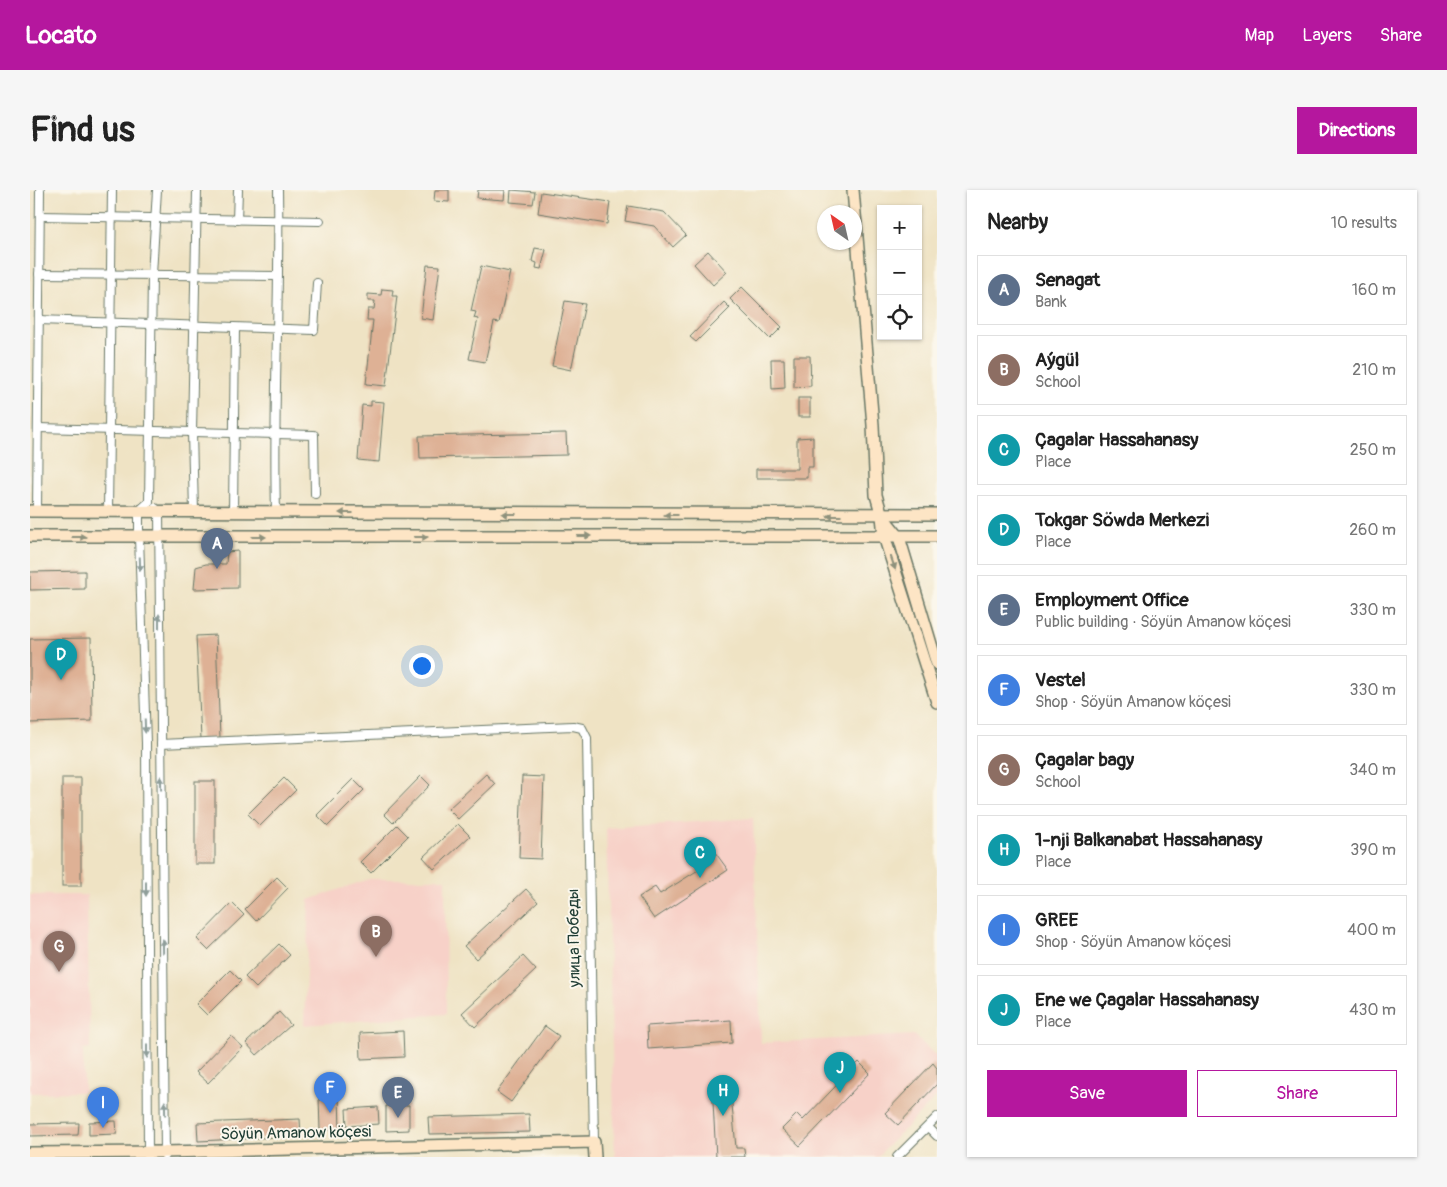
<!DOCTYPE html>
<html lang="en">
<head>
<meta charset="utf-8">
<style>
  :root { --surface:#fff; --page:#f6f6f6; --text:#222; --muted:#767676; --line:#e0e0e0; --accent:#b5179e }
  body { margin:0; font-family:Pangolin,sans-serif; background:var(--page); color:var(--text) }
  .controls { position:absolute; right:15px; top:15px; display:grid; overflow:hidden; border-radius:0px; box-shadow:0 1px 4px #0004 }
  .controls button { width:45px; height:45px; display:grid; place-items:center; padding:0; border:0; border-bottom:1px solid var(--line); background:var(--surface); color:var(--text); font:25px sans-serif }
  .compass { position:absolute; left:787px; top:15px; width:45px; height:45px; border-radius:50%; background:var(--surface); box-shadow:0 1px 4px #0004; rotate:326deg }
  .you { position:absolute; left:391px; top:475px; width:18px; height:18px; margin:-12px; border:4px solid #fff; border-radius:50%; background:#1a73e8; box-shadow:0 0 0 8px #1a73e833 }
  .badge { display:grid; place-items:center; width:32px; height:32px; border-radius:50%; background:var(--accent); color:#fff; font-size:16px; font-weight:700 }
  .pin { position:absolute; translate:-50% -41px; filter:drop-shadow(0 1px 2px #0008) }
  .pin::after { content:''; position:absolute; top:26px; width:18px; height:15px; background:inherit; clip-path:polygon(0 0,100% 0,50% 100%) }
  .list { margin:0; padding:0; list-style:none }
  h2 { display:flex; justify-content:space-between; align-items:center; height:65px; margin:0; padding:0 20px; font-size:21px }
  h2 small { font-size:16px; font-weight:400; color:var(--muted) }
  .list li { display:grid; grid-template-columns:32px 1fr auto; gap:15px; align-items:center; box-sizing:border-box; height:70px; margin:0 10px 10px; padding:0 10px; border:1px solid var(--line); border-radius:0px }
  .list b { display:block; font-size:19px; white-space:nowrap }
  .list p { margin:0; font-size:16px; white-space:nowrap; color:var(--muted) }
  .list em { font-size:16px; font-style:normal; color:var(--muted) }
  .actions { display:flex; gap:10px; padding:15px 20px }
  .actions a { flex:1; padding:11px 0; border:1px solid var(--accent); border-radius:0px; text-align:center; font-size:18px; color:var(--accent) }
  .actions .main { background:var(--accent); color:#fff }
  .icon { flex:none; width:28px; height:28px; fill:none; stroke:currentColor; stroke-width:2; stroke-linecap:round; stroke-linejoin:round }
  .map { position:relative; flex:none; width:907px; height:967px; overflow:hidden; border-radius:0px }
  header { display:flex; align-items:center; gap:30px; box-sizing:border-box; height:70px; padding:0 25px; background:var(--accent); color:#fff }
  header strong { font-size:24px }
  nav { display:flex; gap:28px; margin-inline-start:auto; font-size:18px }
  .intro { display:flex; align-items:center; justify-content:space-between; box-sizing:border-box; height:120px; padding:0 30px }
  h1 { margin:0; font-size:35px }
  .button { padding:12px 22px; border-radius:0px; background:var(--accent); color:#fff; font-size:18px; font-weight:700 }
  main { display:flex; gap:30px; padding:0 30px }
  aside { flex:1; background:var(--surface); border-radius:0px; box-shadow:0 1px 4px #0004 }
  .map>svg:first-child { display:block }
</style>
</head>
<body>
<header>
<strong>Locato</strong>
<nav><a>Map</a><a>Layers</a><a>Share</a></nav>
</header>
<div class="intro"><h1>Find us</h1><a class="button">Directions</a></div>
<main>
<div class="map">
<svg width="907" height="967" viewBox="0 0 907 967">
  <rect width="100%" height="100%" fill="#fbf7ec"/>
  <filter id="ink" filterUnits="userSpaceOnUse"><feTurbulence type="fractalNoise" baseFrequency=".02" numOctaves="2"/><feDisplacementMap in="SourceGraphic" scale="10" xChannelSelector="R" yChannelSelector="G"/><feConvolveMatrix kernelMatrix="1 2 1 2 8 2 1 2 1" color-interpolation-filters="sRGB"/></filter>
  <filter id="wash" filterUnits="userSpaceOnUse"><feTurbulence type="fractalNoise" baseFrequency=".0096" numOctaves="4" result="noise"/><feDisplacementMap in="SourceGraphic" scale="20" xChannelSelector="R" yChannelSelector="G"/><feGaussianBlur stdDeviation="1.12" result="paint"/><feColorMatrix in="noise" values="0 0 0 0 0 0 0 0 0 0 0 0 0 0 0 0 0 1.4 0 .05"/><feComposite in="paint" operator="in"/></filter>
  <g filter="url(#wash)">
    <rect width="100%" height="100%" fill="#efe3c4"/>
    <g fill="#f7d1c8">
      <path d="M723,628L731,853L884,845L907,867V906L847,967H585L576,638Z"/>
      <path d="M339,689H415L416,824L274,835L279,710Z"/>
      <path d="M0,705H57L60,859L53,860L54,902L0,903Z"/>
    </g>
    <g id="blocks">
      <g fill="#deb195">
        <path d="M405,0H419V12L404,11Z"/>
        <path d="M448,0H475L474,10L447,8Z"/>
        <path d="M481,0L505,2L503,14L480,12Z"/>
        <path d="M511,2L580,12L577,34L508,23Z"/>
        <path d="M598,16L634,22L656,45L643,57L624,36L595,31Z"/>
        <path d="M505,58L516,60L511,79L506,78L507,73L502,71Z"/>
        <path d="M678,61L697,82L683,95L664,74Z"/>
        <path d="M397,75L410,76L403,130L391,128Z"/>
        <path d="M451,76L480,82L469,133L464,132L455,172L439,169L448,129L444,128L446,122L441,121Z"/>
        <path d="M712,97L752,137L740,149L700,109Z"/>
        <path d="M352,99L363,100L362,106H367L356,196L336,194L343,130H337L338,119H344L345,111H338V104L351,105Z"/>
        <path d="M535,111L555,114L541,180L522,176Z"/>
        <path d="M694,112L700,118L666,152L660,147Z"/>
        <path d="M764,166H780L781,196L764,197Z"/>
        <path d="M741,169H754L755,198L742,199Z"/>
        <rect x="768" y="208" width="12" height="19"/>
        <path d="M341,211L354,212L349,272L328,270L332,215L341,216Z"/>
        <path d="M536,243L537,265L390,268L389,246Z"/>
        <path d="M783,247V277H777V288H726V279H767V248Z"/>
        <path d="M208,361V398L164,399L166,377L176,374H196L197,362Z"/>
        <path d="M55,381V399L0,400V382Z"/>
        <path d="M186,445L190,548L171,549L166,446Z"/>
        <path d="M61,448L62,531L0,533V449Z"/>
        <path d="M456,584L465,594L428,629L418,619Z"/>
        <path d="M391,586L400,595L363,633L354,624Z"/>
        <path d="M492,586L514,587L511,669L489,668Z"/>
        <rect x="32" y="588" width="19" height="108"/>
        <path d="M254,588L266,600L230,636L218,624Z"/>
        <path d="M323,589L334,600L298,636L287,625Z"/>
        <rect x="165" y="591" width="20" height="83"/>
        <path d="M428,634L440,646L404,679L393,667Z"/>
        <path d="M367,635L378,646L341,683L330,672Z"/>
        <path d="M682,658L698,680L624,729L609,707L625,697L630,704L673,677L667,668Z"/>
        <path d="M247,687L258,698L226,731L215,719Z"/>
        <path d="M496,699L508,712L446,769L434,756Z"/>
        <path d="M202,713L214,725L178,760L167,749Z"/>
        <path d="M249,754L260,765L226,798L215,787Z"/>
        <path d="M493,766L506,780L445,837L432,823Z"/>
        <path d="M200,780L211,791L177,825L166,814Z"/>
        <path d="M249,822L261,835L227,865L216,853Z"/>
        <path d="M701,830L702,853L618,859L617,836Z"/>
        <path d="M515,836L529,846L481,912L467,902Z"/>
        <path d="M373,841L374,867L331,869L330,843Z"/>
        <path d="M201,846L213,857L178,893L166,882Z"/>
        <path d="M829,872L840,883L770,956L752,939L767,924L773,930Z"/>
        <path d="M903,873L907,878V894L868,935L855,923Z"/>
        <path d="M700,893L706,958H714L715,967H686L682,894Z"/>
        <path d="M309,906L310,940H290L289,907Z"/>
        <path d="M379,915V940L356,941V916Z"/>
        <path d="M348,917L349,934L317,936L316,919Z"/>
        <path d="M499,924L500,942L399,944L398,927Z"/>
        <path d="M270,929L271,946L168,951L167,933Z"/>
        <path d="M86,931L87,944L59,945V932Z"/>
        <path d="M49,933L48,945L0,946V934Z"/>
      </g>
    </g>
  </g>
  <g filter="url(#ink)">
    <use href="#blocks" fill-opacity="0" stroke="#687766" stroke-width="1"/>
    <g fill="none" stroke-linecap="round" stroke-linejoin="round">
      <defs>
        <g id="street">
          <path d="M10,26L290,31"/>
          <path d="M207,30L208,0"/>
          <path d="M9,84L248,86"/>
          <path d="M9,130L284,140L287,93"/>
          <path d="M8,238L284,245L285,304"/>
          <path d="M125,318L129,321L135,966"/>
          <path d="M7,321L10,0"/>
          <path d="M78,321L82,0"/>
          <path d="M164,322L162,242L167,0"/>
          <path d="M203,322L205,138"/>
          <path d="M246,322C243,215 250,108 248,0"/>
          <path d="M131,554L543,536L552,538L557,548L564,952"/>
          <path d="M898,937L907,946"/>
          <path d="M118,965L116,553L109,347V321L119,312L122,85L127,0"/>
          <path d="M867,967L907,927"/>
        </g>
        <g id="secondary">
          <path d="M823,0L843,235L846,305L852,326L854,346L907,512"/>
          <path d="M0,321L907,324"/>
          <path d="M852,326L869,347L907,474"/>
          <path d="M0,346H907"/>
          <path d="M0,963L135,962L564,952L565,967"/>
        </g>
      </defs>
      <use href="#street" stroke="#687766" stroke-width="10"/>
      <use href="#secondary" stroke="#687766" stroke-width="14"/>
      <use href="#street" stroke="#fff" stroke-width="8"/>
      <use href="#secondary" stroke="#fde5c5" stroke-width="11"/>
    </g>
    <defs><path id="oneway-solid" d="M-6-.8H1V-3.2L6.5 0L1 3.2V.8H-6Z" transform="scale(1.25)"/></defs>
    <g fill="#8e917c">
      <use href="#oneway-solid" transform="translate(316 323) rotate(-180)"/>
      <use href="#oneway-solid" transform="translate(479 324) rotate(-180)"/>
      <use href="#oneway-solid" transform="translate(641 325) rotate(-180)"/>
      <use href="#oneway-solid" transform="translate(804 326) rotate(-180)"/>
      <use href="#oneway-solid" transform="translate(554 346)"/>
      <use href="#oneway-solid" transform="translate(49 347)"/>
      <use href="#oneway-solid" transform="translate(229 347)"/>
      <use href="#oneway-solid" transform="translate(391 347)"/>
      <use href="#oneway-solid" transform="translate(863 373) rotate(71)"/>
    </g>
    <g fill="#8f9e9a">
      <use href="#oneway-solid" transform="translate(110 374) rotate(88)"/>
      <use href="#oneway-solid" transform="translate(129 431) rotate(-90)"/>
      <use href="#oneway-solid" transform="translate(115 536) rotate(88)"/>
      <use href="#oneway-solid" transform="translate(131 593) rotate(-91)"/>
      <use href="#oneway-solid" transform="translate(116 699) rotate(90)"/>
      <use href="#oneway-solid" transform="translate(133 756) rotate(-91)"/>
      <use href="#oneway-solid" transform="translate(117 861) rotate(90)"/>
      <use href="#oneway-solid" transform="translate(135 918) rotate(-91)"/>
    </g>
  </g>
  <g text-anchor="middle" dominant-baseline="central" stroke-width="4" stroke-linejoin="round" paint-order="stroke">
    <g font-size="16" fill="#1f3d34" stroke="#fbf7ec">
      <text transform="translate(544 748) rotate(-91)">улица Победы</text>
      <text transform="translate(266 943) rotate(-1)">Söyün Amanow köçesi</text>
    </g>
  </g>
</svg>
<div class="controls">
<button>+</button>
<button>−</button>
<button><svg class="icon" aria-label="locate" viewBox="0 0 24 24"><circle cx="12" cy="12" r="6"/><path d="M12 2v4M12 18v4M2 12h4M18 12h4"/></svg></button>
</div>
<svg class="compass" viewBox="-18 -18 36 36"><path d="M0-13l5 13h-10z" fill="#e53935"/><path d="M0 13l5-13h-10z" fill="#767676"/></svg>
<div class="you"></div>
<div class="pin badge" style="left:187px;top:379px;background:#5c6f8a">A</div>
<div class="pin badge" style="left:346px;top:767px;background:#8d6e63">B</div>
<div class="pin badge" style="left:670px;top:688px;background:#0f9aa8">C</div>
<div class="pin badge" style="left:31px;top:490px;background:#0f9aa8">D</div>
<div class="pin badge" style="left:368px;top:928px;background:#5c6f8a">E</div>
<div class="pin badge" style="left:300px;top:923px;background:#3f7fe0">F</div>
<div class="pin badge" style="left:29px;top:782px;background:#8d6e63">G</div>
<div class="pin badge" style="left:693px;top:926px;background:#0f9aa8">H</div>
<div class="pin badge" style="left:73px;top:938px;background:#3f7fe0">I</div>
<div class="pin badge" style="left:810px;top:903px;background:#0f9aa8">J</div>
</div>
<aside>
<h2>Nearby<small>10 results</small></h2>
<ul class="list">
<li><span class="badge" style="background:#5c6f8a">A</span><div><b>Senagat</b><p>Bank</p></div><em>160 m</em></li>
<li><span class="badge" style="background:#8d6e63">B</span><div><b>Aýgül</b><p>School</p></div><em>210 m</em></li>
<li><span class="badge" style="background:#0f9aa8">C</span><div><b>Çagalar Hassahanasy</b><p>Place</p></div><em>250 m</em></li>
<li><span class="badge" style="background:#0f9aa8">D</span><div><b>Tokgar Söwda Merkezi</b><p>Place</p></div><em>260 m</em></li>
<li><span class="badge" style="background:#5c6f8a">E</span><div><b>Employment Office</b><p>Public building · Söyün Amanow köçesi</p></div><em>330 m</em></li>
<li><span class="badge" style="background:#3f7fe0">F</span><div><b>Vestel</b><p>Shop · Söyün Amanow köçesi</p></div><em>330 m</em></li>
<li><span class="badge" style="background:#8d6e63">G</span><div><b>Çagalar bagy</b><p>School</p></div><em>340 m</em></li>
<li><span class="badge" style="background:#0f9aa8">H</span><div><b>1-nji Balkanabat Hassahanasy</b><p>Place</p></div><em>390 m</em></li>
<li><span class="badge" style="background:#3f7fe0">I</span><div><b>GREE</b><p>Shop · Söyün Amanow köçesi</p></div><em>400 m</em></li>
<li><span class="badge" style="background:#0f9aa8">J</span><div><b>Ene we Çagalar Hassahanasy</b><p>Place</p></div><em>430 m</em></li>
</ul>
<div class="actions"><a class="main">Save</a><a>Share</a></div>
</aside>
</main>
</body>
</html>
